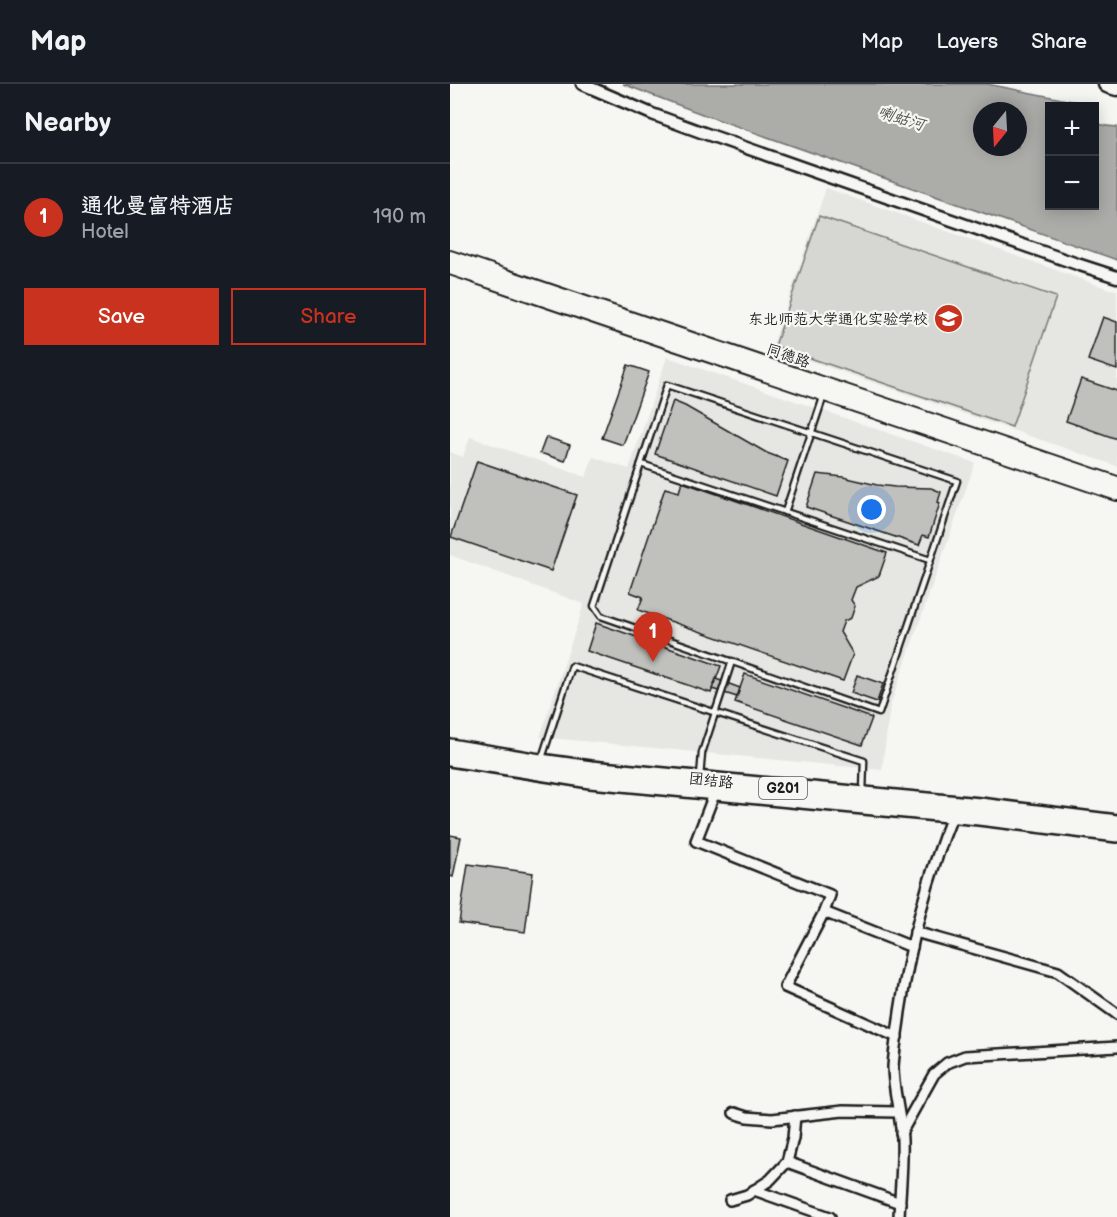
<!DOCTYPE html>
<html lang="en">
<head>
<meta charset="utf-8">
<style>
  :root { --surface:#171b24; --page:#20242c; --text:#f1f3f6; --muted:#9ea1a6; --line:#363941; --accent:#c8321e }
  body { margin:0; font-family:"Balsamiq Sans","LXGW WenKai TC",sans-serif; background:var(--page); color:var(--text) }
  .controls { position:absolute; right:18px; top:18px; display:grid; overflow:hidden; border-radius:0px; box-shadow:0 3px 15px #0003 }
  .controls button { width:54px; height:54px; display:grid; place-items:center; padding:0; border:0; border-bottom:2px solid var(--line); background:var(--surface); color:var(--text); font:30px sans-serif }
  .compass { position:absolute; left:523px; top:18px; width:54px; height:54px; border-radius:50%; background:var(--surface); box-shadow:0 3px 15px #0003; rotate:198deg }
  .you { position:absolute; left:422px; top:426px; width:21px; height:21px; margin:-15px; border:4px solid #fff; border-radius:50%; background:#1a73e8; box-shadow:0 0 0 9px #1a73e833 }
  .badge { display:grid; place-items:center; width:39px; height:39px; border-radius:50%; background:var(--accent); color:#fff; font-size:20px; font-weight:700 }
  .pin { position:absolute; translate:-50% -50px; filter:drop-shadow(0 2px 3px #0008) }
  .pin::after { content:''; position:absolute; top:32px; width:21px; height:18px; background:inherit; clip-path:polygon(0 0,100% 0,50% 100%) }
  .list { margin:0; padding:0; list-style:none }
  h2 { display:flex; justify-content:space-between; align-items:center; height:78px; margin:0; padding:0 24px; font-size:26px }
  h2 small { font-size:20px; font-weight:400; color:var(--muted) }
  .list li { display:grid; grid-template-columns:39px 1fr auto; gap:18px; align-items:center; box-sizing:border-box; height:108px; padding:0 24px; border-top:2px solid var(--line) }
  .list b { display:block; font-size:22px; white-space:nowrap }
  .list p { margin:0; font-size:20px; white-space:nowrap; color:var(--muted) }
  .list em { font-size:20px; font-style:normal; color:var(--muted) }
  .actions { display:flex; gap:12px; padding:18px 24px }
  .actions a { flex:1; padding:14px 0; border:2px solid var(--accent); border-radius:0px; text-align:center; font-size:21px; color:var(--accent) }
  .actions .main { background:var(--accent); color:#fff }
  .map { position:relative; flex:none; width:667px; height:1133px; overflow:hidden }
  header { display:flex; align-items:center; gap:36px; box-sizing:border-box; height:84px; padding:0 30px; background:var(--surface); border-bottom:2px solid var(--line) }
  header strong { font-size:28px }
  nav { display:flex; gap:33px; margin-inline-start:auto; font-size:21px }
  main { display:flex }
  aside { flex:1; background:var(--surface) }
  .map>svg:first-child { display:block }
</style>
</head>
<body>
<header>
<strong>Map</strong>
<nav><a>Map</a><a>Layers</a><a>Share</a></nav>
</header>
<main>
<aside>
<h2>Nearby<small></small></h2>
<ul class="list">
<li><span class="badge">1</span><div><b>通化曼富特酒店</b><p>Hotel</p></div><em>190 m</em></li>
</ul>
<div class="actions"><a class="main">Save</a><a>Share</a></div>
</aside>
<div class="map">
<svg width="667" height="1133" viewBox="0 0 667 1133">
  <rect width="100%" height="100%" fill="#f6f6f2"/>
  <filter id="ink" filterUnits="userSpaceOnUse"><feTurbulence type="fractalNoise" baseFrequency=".0167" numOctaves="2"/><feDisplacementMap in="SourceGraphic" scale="12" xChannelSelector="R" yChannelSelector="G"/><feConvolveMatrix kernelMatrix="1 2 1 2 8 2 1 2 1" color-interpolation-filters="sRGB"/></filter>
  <g filter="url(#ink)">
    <g fill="#e6e6e2">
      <path d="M376,104L659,205L667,206V382L322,264Z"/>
      <path d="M217,273L525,379L440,622L432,686L90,653L134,520L0,471V368L13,373L20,353L136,393L143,373L179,385Z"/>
    </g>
    <path fill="#d6d6d2" stroke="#797977" stroke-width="1.5" d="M369,132L606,213L562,343L325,262Z"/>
    <path fill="#acaca9" stroke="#727271" stroke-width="1.5" fill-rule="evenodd" d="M173,0H537L642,21L643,22H600V122H644L645,34C649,43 658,42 667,43V176L252,30ZM532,27H568V63H532Z"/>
    <g fill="#c0c0bd" stroke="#1c1c1c" stroke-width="1.5">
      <path d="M653,233L667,238V286L638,276Z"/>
      <path d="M178,281L199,288L173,361L152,354Z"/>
      <path d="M631,295L667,307V355L616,337Z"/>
      <path d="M223,317L235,322L317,369L338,377L326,412L205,370Z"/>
      <path d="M96,353L120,361L115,377L90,369Z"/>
      <path d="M27,377L127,411L101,487L1,453Z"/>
      <path d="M367,390L393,393L427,401L445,403L481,404L491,408L488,418L490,419L479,453L473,451L469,461L356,423Z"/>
      <path d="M232,398L437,469L429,492L406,503L401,516L405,522L401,534L394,537L390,548L403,570L393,597L188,526L193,513L180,508L215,404L229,408Z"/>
      <path d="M146,539L271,582L261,609L137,567Z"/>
      <path d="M295,590L422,634L412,661L285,618Z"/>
      <path d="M407,591L433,600L427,618L401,609Z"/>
      <path d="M266,595L290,604L287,613L262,605Z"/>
      <path d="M0,751L11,753L3,793L0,792Z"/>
      <path d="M18,780L83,789L75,848L9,839Z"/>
    </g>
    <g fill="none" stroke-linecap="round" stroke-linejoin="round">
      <defs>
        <g id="service">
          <path d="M217,301L507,397L429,629L151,532L144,522Z"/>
          <path d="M191,380L480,476"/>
          <path d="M335,428L374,311"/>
          <path d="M92,674L122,582L414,677L413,709"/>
          <path d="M250,693L252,669L282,577"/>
        </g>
        <g id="minor">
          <path d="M265,708L246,757L380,811L374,828L335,903L447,953"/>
          <path d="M374,828L462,863"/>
          <path d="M465,848L608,888L667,930"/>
          <path d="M284,1029L297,1033L322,1035L393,1027L447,1028"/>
          <path d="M451,1049L484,990L497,979L515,972L667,963"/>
          <path d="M337,1078L450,1119"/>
          <path d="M304,1106L380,1133"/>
          <path d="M280,1116L297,1111L320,1096L337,1078L343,1054L345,1032"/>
          <path d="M449,1133C450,1107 453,1081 452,1055C451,1031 443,1007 443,983C444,965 448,946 450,928C460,860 477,794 503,730"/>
        </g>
        <path id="tertiary" d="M132,0L202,30L251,48L627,180L667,193"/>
        <g id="secondary">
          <path d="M0,173L667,399"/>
          <path d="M0,184L667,410"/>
        </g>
        <g id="trunk">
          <path d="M0,663L90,678L141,685L530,722L667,739"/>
          <path d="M0,674L140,696L529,733L667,750"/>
        </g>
        <path id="motorway" d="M657,0L667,3"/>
      </defs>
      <use href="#service" stroke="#1c1c1c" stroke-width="9"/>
      <use href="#minor" stroke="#1c1c1c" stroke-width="14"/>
      <use href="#tertiary" stroke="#1c1c1c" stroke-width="15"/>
      <use href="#secondary" stroke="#1c1c1c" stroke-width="16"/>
      <use href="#trunk" stroke="#1c1c1c" stroke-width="20"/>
      <use href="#motorway" stroke="#1c1c1c" stroke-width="21"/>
      <use href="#service" stroke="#f6f6f2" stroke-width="4.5"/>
      <use href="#minor" stroke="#f6f6f2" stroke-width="9"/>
      <use href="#tertiary" stroke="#f6f6f2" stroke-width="10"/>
      <use href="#secondary" stroke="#f6f6f2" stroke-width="12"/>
      <use href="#trunk" stroke="#f6f6f2" stroke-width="15"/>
      <use href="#motorway" stroke="#f6f6f2" stroke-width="16"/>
    </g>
  </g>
  <defs>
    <symbol id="school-disc" viewBox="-11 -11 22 22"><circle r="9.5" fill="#c8321e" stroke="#f6f6f2"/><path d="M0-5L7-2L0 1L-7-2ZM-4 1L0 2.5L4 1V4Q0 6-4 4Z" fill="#fff"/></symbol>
  </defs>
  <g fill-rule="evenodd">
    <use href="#school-disc" x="482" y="218" width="33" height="33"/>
  </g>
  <g text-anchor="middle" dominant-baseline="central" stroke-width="4.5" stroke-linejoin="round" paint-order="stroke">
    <rect fill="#f6f6f2" stroke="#5d5d5c" stroke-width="1.5" x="309" y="693" width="48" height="22" rx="4.5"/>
    <g font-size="14" font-weight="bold" fill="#1c1c1c">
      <text x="333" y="704">G201</text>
    </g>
    <g font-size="15" fill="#1c1c1c" stroke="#f6f6f2" text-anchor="end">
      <text x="478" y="235">东北师范大学通化实验学校</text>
    </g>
    <g font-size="15" fill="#1c1c1c" stroke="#f6f6f2">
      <text transform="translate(338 272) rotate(19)">同德路</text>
      <text transform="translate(261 697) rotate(6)">团结路</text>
    </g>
    <g font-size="16" font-style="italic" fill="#565654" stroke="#f6f6f2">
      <text transform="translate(451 35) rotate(17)">喇蛄河</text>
    </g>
  </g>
</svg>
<div class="controls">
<button>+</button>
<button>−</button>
</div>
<svg class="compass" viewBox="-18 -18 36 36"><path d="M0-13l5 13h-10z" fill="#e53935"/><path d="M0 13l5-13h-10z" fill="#9ea1a6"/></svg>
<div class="you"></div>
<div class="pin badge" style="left:203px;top:578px">1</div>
</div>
</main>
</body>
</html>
